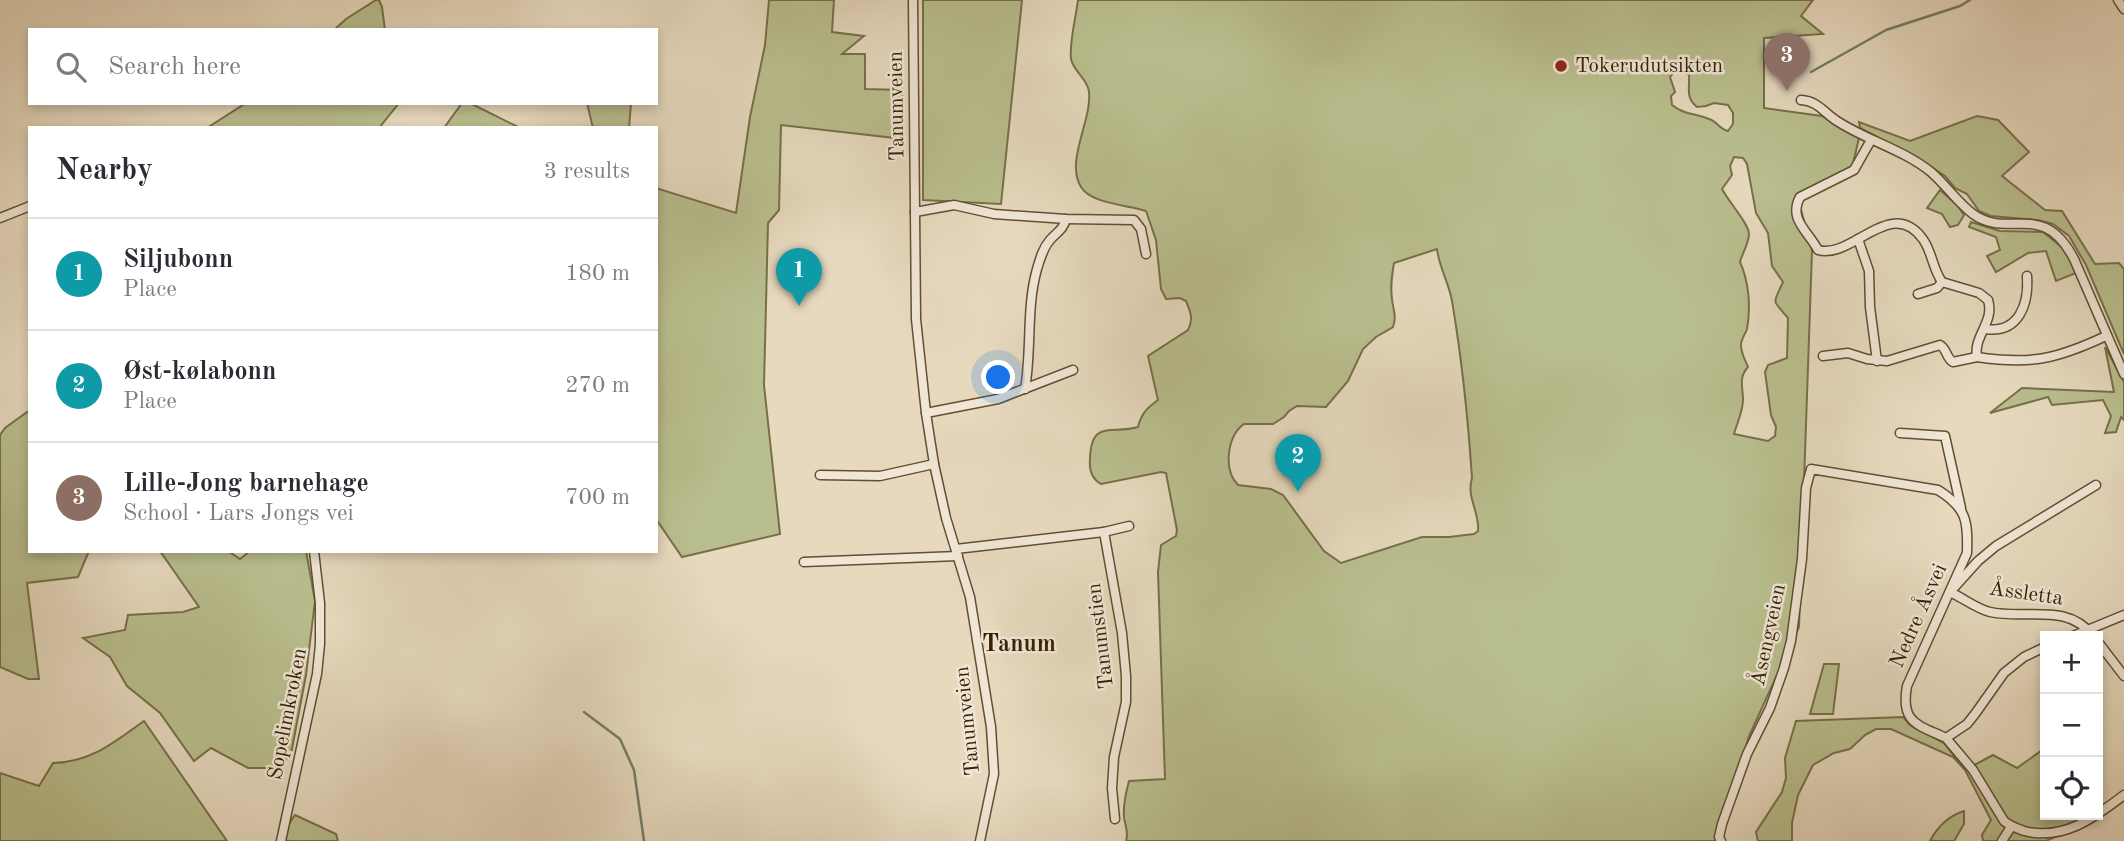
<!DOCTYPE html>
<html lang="en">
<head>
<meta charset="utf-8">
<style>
  :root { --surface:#fff; --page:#f2f2f3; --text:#2b2b33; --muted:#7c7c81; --line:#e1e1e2; --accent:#7c3aed }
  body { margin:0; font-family:"Old Standard TT",serif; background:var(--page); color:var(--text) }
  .controls { position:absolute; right:21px; bottom:21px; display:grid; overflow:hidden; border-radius:0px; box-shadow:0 4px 10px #0003 }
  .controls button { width:63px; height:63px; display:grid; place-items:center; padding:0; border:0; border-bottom:2px solid var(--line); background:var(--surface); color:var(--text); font:35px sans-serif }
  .you { position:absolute; left:999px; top:378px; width:24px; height:24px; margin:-18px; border:5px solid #fff; border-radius:50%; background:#1a73e8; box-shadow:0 0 0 10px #1a73e833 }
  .badge { display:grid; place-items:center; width:46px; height:46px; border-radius:50%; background:var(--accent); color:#fff; font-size:23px; font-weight:700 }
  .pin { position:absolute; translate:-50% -58px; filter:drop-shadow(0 2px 4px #0008) }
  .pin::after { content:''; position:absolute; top:37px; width:24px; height:21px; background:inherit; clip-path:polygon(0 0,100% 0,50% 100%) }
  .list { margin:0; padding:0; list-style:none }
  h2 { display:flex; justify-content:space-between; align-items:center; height:91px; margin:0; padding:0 28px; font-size:30px }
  h2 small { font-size:23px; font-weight:400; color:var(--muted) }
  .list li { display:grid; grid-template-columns:46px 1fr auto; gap:21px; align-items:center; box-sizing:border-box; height:112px; padding:0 28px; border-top:2px solid var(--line) }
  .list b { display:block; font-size:26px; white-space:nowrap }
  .list p { margin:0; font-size:23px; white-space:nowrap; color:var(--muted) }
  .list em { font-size:23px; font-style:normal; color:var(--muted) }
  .icon { flex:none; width:38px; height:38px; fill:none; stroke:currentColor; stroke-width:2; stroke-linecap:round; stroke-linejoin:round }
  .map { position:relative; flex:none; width:2124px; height:841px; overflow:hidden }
  .search { position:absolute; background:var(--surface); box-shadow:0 4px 10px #0003; left:28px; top:28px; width:630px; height:77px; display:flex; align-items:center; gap:18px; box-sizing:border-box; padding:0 24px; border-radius:0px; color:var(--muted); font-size:26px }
  .panel { position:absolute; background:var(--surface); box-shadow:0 4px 10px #0003; left:28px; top:126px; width:630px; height:427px; border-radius:0px }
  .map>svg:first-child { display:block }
</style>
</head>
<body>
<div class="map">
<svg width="2124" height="841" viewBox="0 0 2124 841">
  <rect width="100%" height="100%" fill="#e6d9be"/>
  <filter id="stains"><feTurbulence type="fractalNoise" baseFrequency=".00286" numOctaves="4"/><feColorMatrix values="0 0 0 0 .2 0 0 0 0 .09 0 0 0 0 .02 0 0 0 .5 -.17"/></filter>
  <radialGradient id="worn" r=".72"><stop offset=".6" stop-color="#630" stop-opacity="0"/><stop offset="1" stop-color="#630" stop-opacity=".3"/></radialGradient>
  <g fill="#b9be8e" stroke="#786f49" stroke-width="2" fill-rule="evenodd">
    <path d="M376,0H379L382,7L385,30H334L346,19Z"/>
    <path d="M769,0H834L832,32L864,36L842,54H865V89L902,90L904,139L781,125L779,210L768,223L764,385L780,534L682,557L656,519V188L736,213L750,117L765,45Z"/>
    <path d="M923,0H1022L1001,204L923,200Z"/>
    <path d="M1078,0H1813L1801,16L1823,34L1764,38V108L1822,116L1859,138L1851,172L1798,198L1812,251L1799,627L1749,736L1718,841H1126C1129,832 1125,826 1124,817C1123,805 1126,792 1129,781L1165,779L1158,572L1161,545L1176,536L1177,530L1166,473L1161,472L1101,484C1092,479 1089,470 1090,459C1091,418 1113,435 1138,427C1141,414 1147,408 1158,400L1148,356L1188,330C1194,319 1190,311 1186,301L1180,298L1166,299L1161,289L1156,240L1146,211C1129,205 1091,204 1081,187C1065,161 1092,121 1089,92C1088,79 1073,71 1071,59C1069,43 1076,17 1078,0ZM1683,70L1689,75C1690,88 1685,97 1697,107L1706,106L1714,103L1728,105L1733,113V124L1728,131C1719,129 1717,121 1709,119C1694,113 1685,115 1672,105L1671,96L1675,92L1670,77L1674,72ZM1734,157L1743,158L1747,164L1756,213L1768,233L1772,266L1783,282C1773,305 1771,298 1788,318L1787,358L1768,365L1765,372L1771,415L1776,427L1775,436L1768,441L1734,434C1737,423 1743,411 1743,400C1743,387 1738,378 1748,367C1745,359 1741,354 1741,345C1741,339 1745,335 1747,329C1751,307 1749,282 1740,262C1742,254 1749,243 1749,234C1749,224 1728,201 1722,189L1732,175L1730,166ZM1437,249C1439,267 1449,283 1452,301C1462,360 1468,418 1472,478C1466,497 1480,513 1478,531L1474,534L1449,537H1422L1341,563L1324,551L1283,495L1271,489L1238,485C1223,470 1227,436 1244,424H1273L1284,417L1289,411L1297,406L1326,407L1348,381L1363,349L1376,337L1393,327C1397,316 1393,310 1392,299C1390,286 1392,275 1394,263Z"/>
    <path d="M246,103H399L379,128H207Z"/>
    <path d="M462,103H470L520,128H444Z"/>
    <path d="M587,103H631L629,128H593Z"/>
    <path d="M1977,116L1998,120L2029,152L2002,176L2045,210L2062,211L2095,264L2119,263L2124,269V354L2086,265L2069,236L2053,224L2038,220L1991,216L1979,211L1967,194L1955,188L1945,176L1919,159L1860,128L1859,122L1910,141Z"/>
    <path d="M1940,190L1957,205L1964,215L1958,225L1950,227L1942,214L1927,208Z"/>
    <path d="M1971,222L2000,231L2043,232L2067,251L2076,273L2056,281L2046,251L2028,253L1996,272L1987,256L2000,250L1996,237L1969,227Z"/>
    <path d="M2105,347L2124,382V420L2121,417L2116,432L2105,433L2111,416L2103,400L2052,405L2048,397L1990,413L2022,388L2114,392Z"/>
    <path d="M30,410V551H89L78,577L27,583L39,679H28L0,667V435L5,428Z"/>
    <path d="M160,551H228L240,559L250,551H306L315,601L306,675L291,754L278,768H248L211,748L194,761L160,713L127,686L110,657L83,638L125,630L128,615L183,612L199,607Z"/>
    <path d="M1824,664H1839L1833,714H1810Z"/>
    <path d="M1903,717L1910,725L1944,743L1965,770L1993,755L2017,768L2045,748V815H2089L2064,833L2046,841H1983L1982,835L1991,820L1965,770L1953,757L1891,729H1876L1865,735L1850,749L1834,753L1813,765L1798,795L1792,823V841H1758L1756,832L1782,792L1786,778L1785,758L1796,721Z"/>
    <path d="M144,721L227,841H0V773L39,786L53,763C92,762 114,742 144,721Z"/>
    <path d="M1964,811V824L1954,841H1930C1938,826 1948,816 1964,811Z"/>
    <path d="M295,815L336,834L338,841H277Z"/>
  </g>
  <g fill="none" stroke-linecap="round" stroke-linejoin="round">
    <g stroke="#717d69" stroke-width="2.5">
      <path d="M1811,72L1886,30L1960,6L1970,0"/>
      <path d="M584,712L620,739L634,770L644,841"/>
    </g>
    <defs>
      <g id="minor">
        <path d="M913,0L916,319L926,413L934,464L946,518L970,597L991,727L994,774L980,841"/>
        <path d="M2118,0L2124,9"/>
        <path d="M1801,100C1818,101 1823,112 1837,121C1866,140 1904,150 1931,172C1946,185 1957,202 1973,214C2009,240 2043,199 2074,259L2124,374"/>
        <path d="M1871,140L1854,170L1800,197C1788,219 1808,231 1818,250C1852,260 1890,196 1922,238C1932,250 1932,268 1942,282L1979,293L1988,300C1995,322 1973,336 1977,357C2031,365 2057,359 2106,336"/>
        <path d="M915,212L954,205L994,214L1066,219L1134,220L1141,229L1146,254"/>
        <path d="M0,218L30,206"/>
        <path d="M1858,239L1869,271L1870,307L1877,361"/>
        <path d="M1918,294L1937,288L1942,282"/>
        <path d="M1985,329C2019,334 2029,304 2027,276"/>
        <path d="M1823,356L1848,353L1867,359L1887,361L1940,345C1947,349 1946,358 1953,362L1977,357"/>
        <path d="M1025,389C1032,349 1026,308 1037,269C1040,259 1043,248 1050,240C1057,232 1063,230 1066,219"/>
        <path d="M926,413L998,399L1073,370"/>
        <path d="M1900,433L1945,436L1961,508"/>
        <path d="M820,475L880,476L934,464"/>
        <path d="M1104,532L1122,633L1126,676V702L1114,757L1112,788L1115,819"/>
        <path d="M956,549L1104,532L1129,526"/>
        <path d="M804,562L958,556"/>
        <path d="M2073,636L2124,615"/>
        <path d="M2093,636C2067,602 2026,620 1990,612C1977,609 1963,598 1950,592L1978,561L1996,546L2096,485"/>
        <path d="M2098,642L2124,676"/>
        <path d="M1946,738L1973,770L2004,821C2010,826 2016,828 2024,831C2063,841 2094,818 2124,795"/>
        <path d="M281,841L317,674L320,644V603L314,551"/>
        <path d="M1721,841L1719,837L1722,824L1747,754L1770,708L1784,668L1791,641L1802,559L1806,488L1811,469L1938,490C1967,508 1968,521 1967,553L1907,686C1900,724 1919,725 1946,738L1967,724L1975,714L2004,673L2024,657L2045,647"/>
        <path d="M2002,841L2011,827"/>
      </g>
    </defs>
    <use href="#minor" stroke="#634e32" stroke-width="11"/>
    <use href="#minor" stroke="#efe6d5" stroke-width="8"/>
  </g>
  <circle fill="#8f2418" stroke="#efe6d5" stroke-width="2.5" cx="1561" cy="66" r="7"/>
  <g text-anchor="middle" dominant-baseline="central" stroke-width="5" stroke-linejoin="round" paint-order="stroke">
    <g font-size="21" fill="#372004" stroke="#efe6d5" text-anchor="start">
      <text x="1575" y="66">Tokerudutsikten</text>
    </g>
    <g font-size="21" fill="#372004" stroke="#efe6d5">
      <text transform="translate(897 106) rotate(-91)">Tanumveien</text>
      <text transform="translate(2026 594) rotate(8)">Åssletta</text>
      <text transform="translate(1919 616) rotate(-66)">Nedre Åsvei</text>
      <text transform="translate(1769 635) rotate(-78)">Åsengveien</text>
      <text transform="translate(1101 636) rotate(-97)">Tanumstien</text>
      <text transform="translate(288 714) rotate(-79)">Sopelimkroken</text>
      <text transform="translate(968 721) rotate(-96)">Tanumveien</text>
    </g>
    <g font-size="24" font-weight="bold" fill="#372004" stroke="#efe6d5">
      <text x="1019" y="645">Tanum</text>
    </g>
  </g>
  <rect width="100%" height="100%" filter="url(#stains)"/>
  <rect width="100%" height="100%" fill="url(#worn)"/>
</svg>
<div class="controls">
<button>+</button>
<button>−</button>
<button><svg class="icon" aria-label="locate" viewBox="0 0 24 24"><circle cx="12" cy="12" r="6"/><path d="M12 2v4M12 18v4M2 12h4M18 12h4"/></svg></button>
</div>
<div class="you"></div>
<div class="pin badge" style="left:799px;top:306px;background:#0f9aa8">1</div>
<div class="pin badge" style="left:1298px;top:492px;background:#0f9aa8">2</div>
<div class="pin badge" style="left:1787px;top:91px;background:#8d6e63">3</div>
<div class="search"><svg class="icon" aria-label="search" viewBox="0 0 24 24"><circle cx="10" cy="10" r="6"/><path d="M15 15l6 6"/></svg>Search here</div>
<section class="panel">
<h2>Nearby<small>3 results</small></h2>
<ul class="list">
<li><span class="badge" style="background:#0f9aa8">1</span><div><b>Siljubonn</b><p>Place</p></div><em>180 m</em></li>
<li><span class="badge" style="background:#0f9aa8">2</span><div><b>Øst-kølabonn</b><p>Place</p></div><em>270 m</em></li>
<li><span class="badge" style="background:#8d6e63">3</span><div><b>Lille-Jong barnehage</b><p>School · Lars Jongs vei</p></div><em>700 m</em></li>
</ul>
</section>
</div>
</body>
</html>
